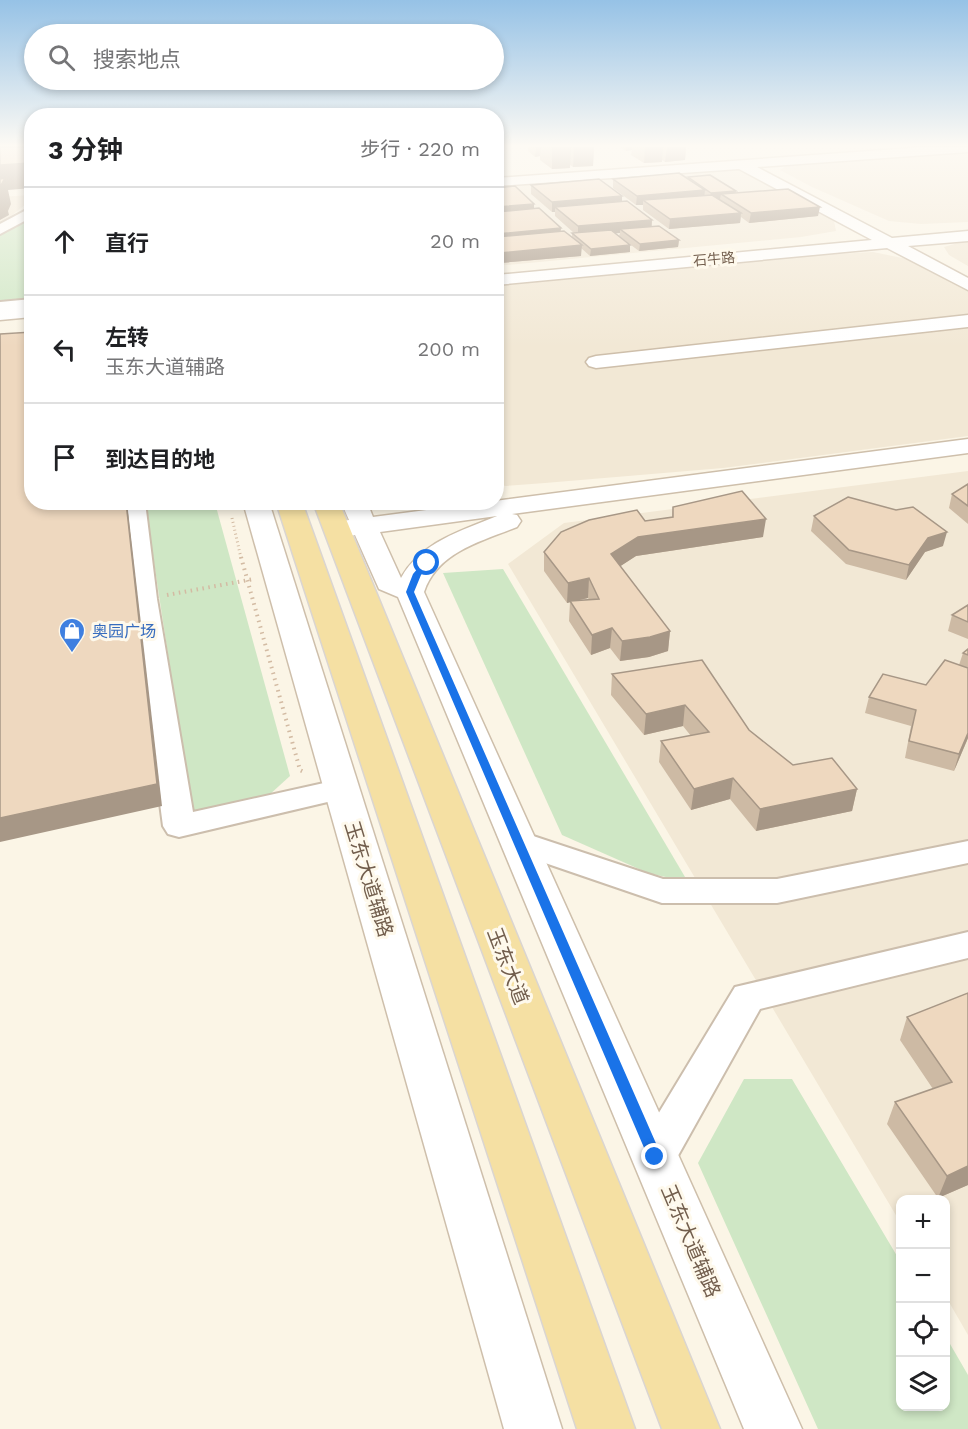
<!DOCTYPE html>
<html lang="zh">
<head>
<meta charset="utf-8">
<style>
  :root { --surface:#fff; --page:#f2f2f2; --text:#202124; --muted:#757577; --line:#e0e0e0 }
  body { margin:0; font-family:"Work Sans","Noto Sans SC",sans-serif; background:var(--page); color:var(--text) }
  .controls { position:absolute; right:18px; bottom:18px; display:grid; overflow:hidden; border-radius:12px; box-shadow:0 3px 9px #0003 }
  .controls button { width:54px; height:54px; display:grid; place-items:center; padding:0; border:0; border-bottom:2px solid var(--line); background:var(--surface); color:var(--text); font:30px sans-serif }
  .stop { position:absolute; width:18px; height:18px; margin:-14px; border:4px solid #1a73e8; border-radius:50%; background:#fff }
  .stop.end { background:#1a73e8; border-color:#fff; box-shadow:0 2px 6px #0008 }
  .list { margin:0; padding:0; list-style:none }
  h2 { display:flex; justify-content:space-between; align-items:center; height:78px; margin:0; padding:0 24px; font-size:26px }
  h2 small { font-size:20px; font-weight:400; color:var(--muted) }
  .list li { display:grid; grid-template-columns:39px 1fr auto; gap:18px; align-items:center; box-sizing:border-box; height:108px; padding:0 24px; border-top:2px solid var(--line) }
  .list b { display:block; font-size:22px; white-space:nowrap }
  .list p { margin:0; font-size:20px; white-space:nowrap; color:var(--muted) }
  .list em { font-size:20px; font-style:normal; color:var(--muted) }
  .icon { flex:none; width:33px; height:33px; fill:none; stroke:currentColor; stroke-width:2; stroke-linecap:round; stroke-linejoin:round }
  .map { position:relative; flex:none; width:968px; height:1429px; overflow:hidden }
  .search { position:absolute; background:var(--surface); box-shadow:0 3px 9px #0003; left:24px; top:24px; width:480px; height:66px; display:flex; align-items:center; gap:15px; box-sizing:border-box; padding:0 21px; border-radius:33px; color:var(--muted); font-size:22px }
  .panel { position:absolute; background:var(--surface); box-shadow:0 3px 9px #0003; left:24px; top:108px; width:480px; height:402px; border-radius:24px }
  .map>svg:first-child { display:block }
</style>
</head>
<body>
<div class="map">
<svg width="968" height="1429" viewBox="0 0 968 1429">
  <rect width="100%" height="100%" fill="#fbf5e6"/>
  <g fill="#f2e8d5">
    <path d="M968,149V222L921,224L889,221L812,187L780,170L791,163Z"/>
    <path d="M723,168L742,170L834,221L836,231L801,237L507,265L497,264V185Z"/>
    <path d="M31,195V200L0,225V197Z"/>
    <path d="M968,240V266L949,255L944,247Z"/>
    <path d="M873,252L912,260L968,290V436L723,468L545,483L506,486L497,484L496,286L819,255Z"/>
    <path d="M968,471V1335L946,1297V1200H900V1222L508,564L564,523Z"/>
  </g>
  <g fill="#cfe7c5">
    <path d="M31,215V302L0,305V234Z"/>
    <path d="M145,503H215L290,776L268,796L192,813Z"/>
    <path d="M503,569L688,882L648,873L562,835L443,573Z"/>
    <path d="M744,1079H792L900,1261V1406H946V1337L968,1375V1429H818L698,1163Z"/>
  </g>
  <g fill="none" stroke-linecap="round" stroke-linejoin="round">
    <defs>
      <g id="street">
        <path d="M32,207V217L0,234V224Z"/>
        <path d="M32,299V309L0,312V302Z"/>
        <path d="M123,502H145L157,599L193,812L342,779L353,782L357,789L353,796L179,837L168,834L163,826L133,599Z"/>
        <path d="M518,831L663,879H777L968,841V863L777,903H662L507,850L502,842L507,834Z"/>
        <path d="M968,932V958L760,1009L670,1170L655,1176L640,1170L634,1157L640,1144L735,987Z"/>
      </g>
      <g id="secondary">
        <path d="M925,147H968V152L757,167L892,238L968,231V241L908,246L968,278V290L887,248L496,285V275L872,240L739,169L496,186V178Z"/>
        <path d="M32,305V317L0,320V308Z"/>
        <path d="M968,315V327L596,368L589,366L586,362L589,358L596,356Z"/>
        <path d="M968,439V453L512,514L517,515L521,521L517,527C482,541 437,552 424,592L802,1429H744L398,597L379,589L355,535L342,537L333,535L329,529L333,523L349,520L341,502H367L373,517ZM497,516C461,531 421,542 401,578L380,532Z"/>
        <path d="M243,502H269L562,1429H504Z"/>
      </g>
      <g id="primary">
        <path d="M276,502H302L635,1429H577Z"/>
        <path d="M313,502H339L720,1429H662Z"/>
      </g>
    </defs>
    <use href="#street" stroke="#ccbead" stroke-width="4"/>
    <use href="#secondary" stroke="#cebfab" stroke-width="3"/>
    <use href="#primary" stroke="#dad5d1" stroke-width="3"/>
    <path stroke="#d3bba3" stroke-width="3" stroke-dasharray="1 3" stroke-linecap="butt" d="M232,518L241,558"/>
    <g stroke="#d3bba3" stroke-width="4" stroke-dasharray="1.5 4.5" stroke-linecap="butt">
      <path d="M241,557L300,770L306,773"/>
      <path d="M167,595L254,579"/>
    </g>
    <use href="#street" fill="#fff" fill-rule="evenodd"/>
    <use href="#secondary" fill="#fff" fill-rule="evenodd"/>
    <use href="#primary" fill="#f5e0a3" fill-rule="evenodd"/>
  </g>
  <g fill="#cdbaa4" fill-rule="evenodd">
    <path d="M528,147H594L593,166L573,167L570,165V168L552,169L540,160V156L535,157L528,151Z"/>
    <path d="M619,147H686L685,160L665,162L662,160V162L644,163L631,155L632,150L626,151Z"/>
    <path d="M688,177L735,193L818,216L749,223L741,217L740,223L669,229L643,210V205H636L613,188V179H688Z"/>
    <path d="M531,185L622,196V201L652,220V227L679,240L678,247L639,251L619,236L620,233H615L630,252L590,256L581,248V256L500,263L496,260V188L534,204V209L561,228L560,231L572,237V233H574L555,216V212H552L531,194Z"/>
    <path d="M968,484V524L949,508L952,494Z"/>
    <path d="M673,507L763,537L636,556L620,566L670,631L668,651L649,657L620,661L610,648L591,655L569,621L570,602L567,603L544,571V552L645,521L672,517ZM588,598L589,600L575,601Z"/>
    <path d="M814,516L943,546L925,552L906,580L846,564L811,531Z"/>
    <path d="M968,605V639L948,631L952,615Z"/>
    <path d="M968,649V738L954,771L905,758L911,726L865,713L869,697L926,685L959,665L963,653Z"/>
    <path d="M612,674L749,730L793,765L857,789L852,811L756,831L730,799L691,810L659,762L661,741L691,736L683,726L644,735L611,695Z"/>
    <path d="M968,993V1185L938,1198L887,1124L895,1102L933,1089L900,1040L907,1017Z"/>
  </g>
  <g fill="#a79786">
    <path d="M536,147H541L540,156L535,157Z"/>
    <path d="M552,147H571L570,168L552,169Z"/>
    <path d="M574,147H594L593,166L573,167Z"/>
    <path d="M626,147H632V150L626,151Z"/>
    <path d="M645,147H663L662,162L644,163Z"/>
    <path d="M667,147H686L685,160L665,162Z"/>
    <path d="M32,149V188L8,190L11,204L8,211L9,215L0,220V165Z"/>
    <path d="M705,190L704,199L643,200V205H636L637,196Z"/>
    <path d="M736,191L735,197L721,194L720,199H710L711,193Z"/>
    <path d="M622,196V206L555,207V212H552V202Z"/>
    <path d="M534,204V213L496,217V207Z"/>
    <path d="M820,207L818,216L749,223L751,213Z"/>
    <path d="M741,213L740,223L669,229L670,219Z"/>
    <path d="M652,220L651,230L620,229V233L578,237V226Z"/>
    <path d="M561,228L560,238L496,244V234Z"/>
    <path d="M679,240L678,247L639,251L640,244Z"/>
    <path d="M582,245L581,256L500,263V253Z"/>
    <path d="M630,245V252L590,256L591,249Z"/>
    <path d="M126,502H127L162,806L0,842V818Z"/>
    <path d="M766,519L763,537L636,556L610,573L611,554L638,537Z"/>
    <path d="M947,532L943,546L925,552L906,580L909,565L928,538Z"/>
    <path d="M589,578L588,598L567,603L568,583Z"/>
    <path d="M612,628L610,648L591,655L592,635Z"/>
    <path d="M670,631L668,651L649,657L620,661L622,641Z"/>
    <path d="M685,705L683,726L644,735L646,714Z"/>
    <path d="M968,733V738L954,771L959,754Z"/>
    <path d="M733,778L730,799L691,810L694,789Z"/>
    <path d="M857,789L852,811L756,831L760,809Z"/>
    <path d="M968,1166V1185L938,1198L947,1176Z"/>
  </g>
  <g fill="#eed8bf" stroke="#a79786" stroke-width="1.5">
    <path d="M0,147H32L30,163L0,165Z"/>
    <path d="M679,173L705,190L637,196L613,179Z"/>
    <path d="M710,175L736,191L711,193L688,177Z"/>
    <path d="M5,178L1,185L0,186V179Z"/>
    <path d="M599,179L622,196L552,202L531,185Z"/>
    <path d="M515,186L534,204L496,207V188Z"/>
    <path d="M788,189L820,207L751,213L721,194Z"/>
    <path d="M712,195L741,213L670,219L643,200Z"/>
    <path d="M627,201L652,220L578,226L555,207Z"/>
    <path d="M539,208L561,228L496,234V212Z"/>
    <path d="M659,226L679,240L640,244L620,229Z"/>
    <path d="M611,230L630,245L591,249L572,233Z"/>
    <path d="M564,231L582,245L500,253L496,250V237Z"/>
    <path d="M32,332V502H126L157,784L0,818V334Z"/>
    <path d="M968,484V506L952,494Z"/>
    <path d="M742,491L766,519L638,537L611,554L670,631L650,637L622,641L612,628L592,635L570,601L599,599L589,578L568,583L544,552L561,532L589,520L637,510L645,521L673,517V507Z"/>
    <path d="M848,497L896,510L913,507L947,532L928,538L909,565L849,550L814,516Z"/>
    <path d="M968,605V622L952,615Z"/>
    <path d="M968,649V655L963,653Z"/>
    <path d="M702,660L749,730L793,765L832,758L857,789L760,809L733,778L694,789L661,741L709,732L685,705L646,714L612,674Z"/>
    <path d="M945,660L968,668V733L959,754L909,741L916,710L869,697L883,674L926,685Z"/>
    <path d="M968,993V1166L947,1176L895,1102L952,1082L907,1017Z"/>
  </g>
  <linearGradient id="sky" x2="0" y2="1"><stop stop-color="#96c2e6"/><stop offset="0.42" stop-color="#fdfaf4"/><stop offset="1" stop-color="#fdfaf4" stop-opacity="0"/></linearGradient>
  <rect width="968" height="347" fill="url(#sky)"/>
  <path fill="#1a73e8" d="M424,561L431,563L421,575L414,592L662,1157L660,1162L655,1164L650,1162L648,1157L406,592L413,574Z"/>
  <defs>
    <symbol id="shop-pin" viewBox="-11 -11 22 30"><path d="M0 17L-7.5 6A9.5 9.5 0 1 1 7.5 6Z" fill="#3f7fe0" stroke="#fef9ec"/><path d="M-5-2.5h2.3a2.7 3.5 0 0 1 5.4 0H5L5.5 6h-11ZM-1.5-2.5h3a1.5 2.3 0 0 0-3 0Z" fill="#fff"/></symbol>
  </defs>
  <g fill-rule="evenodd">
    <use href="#shop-pin" x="57" y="616" width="30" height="40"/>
  </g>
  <g text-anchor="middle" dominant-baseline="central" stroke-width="6" stroke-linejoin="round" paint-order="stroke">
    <g font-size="14" fill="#725e4d" stroke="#fef9ec">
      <text transform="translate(714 259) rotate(-5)">石牛路</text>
    </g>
    <g font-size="16" fill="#366cbe" stroke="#fef9ec" text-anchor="start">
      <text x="92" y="631">奥园广场</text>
    </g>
    <g font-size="20" fill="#725e4d" stroke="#fef9ec">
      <text transform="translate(369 879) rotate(73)">玉东大道辅路</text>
      <text transform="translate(508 966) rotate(69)">玉东大道</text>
      <text transform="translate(691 1241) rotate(67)">玉东大道辅路</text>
    </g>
  </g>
</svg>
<div class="controls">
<button>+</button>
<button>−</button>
<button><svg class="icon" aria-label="locate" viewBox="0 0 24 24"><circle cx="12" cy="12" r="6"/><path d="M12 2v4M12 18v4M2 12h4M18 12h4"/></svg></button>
<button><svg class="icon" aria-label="layers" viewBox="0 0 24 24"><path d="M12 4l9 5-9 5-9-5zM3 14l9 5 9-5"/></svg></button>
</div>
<div class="stop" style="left:427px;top:563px"></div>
<div class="stop end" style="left:655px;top:1157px"></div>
<div class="search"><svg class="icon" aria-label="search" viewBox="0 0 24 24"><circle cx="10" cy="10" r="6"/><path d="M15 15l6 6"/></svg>搜索地点</div>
<section class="panel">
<h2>3 分钟<small>步行 · 220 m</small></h2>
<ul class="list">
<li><svg class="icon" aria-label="ahead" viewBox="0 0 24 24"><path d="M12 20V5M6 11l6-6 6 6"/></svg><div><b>直行</b></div><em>20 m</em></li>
<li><svg class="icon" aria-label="left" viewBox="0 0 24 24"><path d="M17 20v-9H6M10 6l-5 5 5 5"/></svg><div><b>左转</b><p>玉东大道辅路</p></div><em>200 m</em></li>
<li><svg class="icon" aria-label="arrive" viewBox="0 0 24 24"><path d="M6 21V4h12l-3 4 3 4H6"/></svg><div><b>到达目的地</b></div></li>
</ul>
</section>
</div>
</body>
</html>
